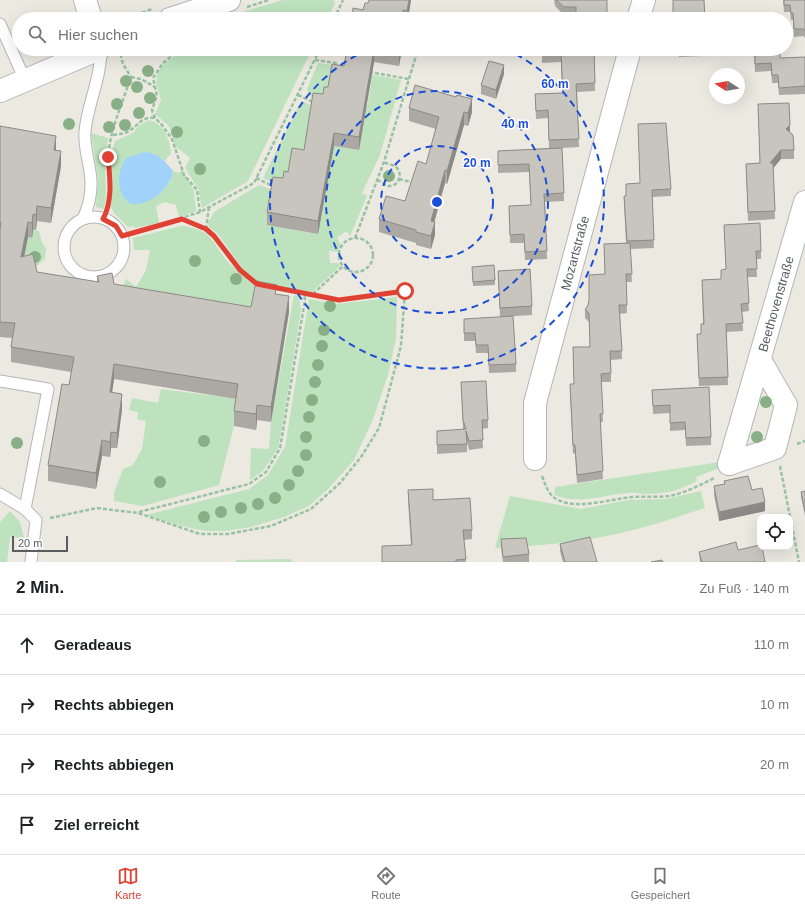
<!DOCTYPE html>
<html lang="de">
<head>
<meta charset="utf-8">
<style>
  :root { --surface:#fff; --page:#f6f6f6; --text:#202124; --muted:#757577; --line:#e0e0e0; --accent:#df4132 }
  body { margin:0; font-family:Arial,sans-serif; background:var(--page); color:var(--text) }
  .controls { position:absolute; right:12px; bottom:12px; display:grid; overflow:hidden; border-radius:8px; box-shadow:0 4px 16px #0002 }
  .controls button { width:36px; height:36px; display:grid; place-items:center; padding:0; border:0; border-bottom:1px solid var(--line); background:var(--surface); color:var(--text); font:20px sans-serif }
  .compass { position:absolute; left:709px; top:68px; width:36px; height:36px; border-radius:50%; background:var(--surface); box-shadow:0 4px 16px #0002; rotate:281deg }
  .scale { position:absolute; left:12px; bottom:10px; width:56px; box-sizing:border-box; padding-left:4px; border:2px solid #595c60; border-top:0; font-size:11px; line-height:14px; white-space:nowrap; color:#595c60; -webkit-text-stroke:3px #fff; paint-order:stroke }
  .stop { position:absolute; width:12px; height:12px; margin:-9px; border:3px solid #df4132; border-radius:50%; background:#fff }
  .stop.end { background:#df4132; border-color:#fff; box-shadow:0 1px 4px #0008 }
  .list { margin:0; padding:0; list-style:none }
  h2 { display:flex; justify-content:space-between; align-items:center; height:52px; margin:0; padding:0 16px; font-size:17px }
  h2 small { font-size:13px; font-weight:400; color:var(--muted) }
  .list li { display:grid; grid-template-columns:26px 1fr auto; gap:12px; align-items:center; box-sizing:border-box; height:60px; padding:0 16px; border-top:1px solid var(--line) }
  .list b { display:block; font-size:15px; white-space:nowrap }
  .list em { font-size:13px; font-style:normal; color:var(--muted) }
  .icon { flex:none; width:22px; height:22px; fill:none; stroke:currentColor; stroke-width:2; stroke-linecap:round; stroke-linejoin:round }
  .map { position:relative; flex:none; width:805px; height:562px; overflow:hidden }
  .search { position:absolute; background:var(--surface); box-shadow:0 4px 16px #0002; left:12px; right:12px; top:12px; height:44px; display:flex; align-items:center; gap:10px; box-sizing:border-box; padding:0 14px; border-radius:22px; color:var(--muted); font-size:15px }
  .sheet { height:292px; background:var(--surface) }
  nav { display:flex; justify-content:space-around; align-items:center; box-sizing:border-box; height:56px; border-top:1px solid var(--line); background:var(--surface); font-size:11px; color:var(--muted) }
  nav a { display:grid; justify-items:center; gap:2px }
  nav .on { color:var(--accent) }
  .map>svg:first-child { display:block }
</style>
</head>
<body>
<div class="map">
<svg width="805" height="562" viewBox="0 0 805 562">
  <rect width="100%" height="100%" fill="#ebe9e0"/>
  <g fill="#bde2bd">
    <path d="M283,0H333L335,3L327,19H219Z"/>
    <path d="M184,49H312L248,181L202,208L198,189L185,168L190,158L175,146L172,133L168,125L155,114L161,100L156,83L157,74L164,64Z"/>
    <path d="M318,63L334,65V68L401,80L380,155L362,193L367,196L350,236L346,231L337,238L341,245L338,252L329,251L330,263H338L340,266L312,292L259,282L245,272L218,234L209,227L208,223L214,212L259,185L273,190L294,227V230L318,234L317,215H323L318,214L322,192H326L330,168L319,166L288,185L274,183L263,178L301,101L313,106L334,146L359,150L358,131H364L358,129L363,108H367L371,84L359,82C349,87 321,109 311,97C309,95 308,91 307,89Z"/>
    <path d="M149,120C165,125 169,138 171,153L165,161L153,153L144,202C159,194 170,190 173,171L179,173L182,170L194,191L196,211L179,217L176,205L165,202L156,206L159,223L135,228L133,226L128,227L114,213L111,207L113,178L110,159L115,141L133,133L139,126Z"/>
    <path d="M91,133L108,138L105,163L106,197L104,209L96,207L98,179Z"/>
    <path d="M181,226C214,229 211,243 229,263C237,271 247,279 255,286L251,322L117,300L126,279L136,287L146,270L150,250H134L133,238Z"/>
    <path d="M33,230L39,231L42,243L46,248L45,258L33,270L23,272V242H27L28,237L32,238Z"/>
    <path d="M294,295L299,296L301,310L286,404L278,448L263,471L250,480L251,448L269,449L271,422Z"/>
    <path d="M397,297L396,338L388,375L373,419L354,460L329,488L309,506L284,517L251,527L225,531H206L186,527L146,515L249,489L268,475L285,447L309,299L337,304Z"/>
    <path d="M161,389L238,399L234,426L219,485L143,506L114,501V493L123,469L133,465L142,449L146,421L137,419L138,412L129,410L132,398L158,403Z"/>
    <path d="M720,462L719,468L696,477L697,481C680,490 667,494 647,494C641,494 635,492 629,493C602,495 580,505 554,495L555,487Z"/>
    <path d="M701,491L705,508C682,515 660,523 637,529C592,541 542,546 495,548L510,496L581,509L628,500L666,499Z"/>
    <path d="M10,511L20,522L24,538L10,537L7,562H0V522Z"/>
    <path d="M291,559L292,562H236V560Z"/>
  </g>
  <path fill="#a1d2fa" d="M145,152C158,153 165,161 173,171C171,189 149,206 131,204C115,194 117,172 126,158Z"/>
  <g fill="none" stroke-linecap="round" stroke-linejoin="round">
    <defs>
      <g id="service">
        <path d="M0,24L25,80"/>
        <circle cx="94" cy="247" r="30"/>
        <path d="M83,219C88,208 91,198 91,186C92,168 83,149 85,131C88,102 101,79 101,49"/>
        <path d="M0,381L48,389L25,509"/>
        <path d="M0,494L25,509L36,520L31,562"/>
      </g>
      <g id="minor">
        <path d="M85,0L91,19"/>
        <path d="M170,19L229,0"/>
        <path d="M638,19L644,0"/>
        <path d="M0,91L99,49"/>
        <path d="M535,459V403L630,49"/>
        <path d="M729,464L805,202"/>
        <path d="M729,464L775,448L786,405L760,360"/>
      </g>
    </defs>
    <use href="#service" stroke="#b3b6ba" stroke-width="13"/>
    <use href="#minor" stroke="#b3b6ba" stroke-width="24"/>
    <g stroke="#97c2a3" stroke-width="2.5" stroke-dasharray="4 2" stroke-linecap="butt">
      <path d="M247,7L269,0"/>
      <path d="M337,15L360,19"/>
      <path d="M125,19L152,9"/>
      <path d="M334,19L343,0"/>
      <path d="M180,49L163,63L153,78L157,96L152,110L155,118L162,125L172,139L184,175L197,190L200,212"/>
      <path d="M119,53L128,49"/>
      <path d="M315,60L336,63L337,67"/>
      <path d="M369,72L409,79"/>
      <path d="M131,77L141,79L155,87"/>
      <path d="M298,95L313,102"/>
      <path d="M113,135C119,134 124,134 129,131C139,125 142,116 155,118"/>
      <path d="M256,178L275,187"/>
      <path d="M399,179L414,183"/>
      <path d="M377,180C381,181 384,185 388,186C398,187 404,174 396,167C393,165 388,164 384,162"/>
      <path d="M103,219C113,200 108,179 108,158C109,133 123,101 131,77L123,64L120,53"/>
      <path d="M182,219L206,229L214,236L240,270L258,284"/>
      <path d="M206,229L209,207"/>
      <path d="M122,237L200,212L254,183L320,49"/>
      <circle cx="356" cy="255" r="17"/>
      <path d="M355,238L384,162L418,49"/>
      <path d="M313,294L342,267"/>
      <path d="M797,444L805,441"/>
      <path d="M780,466L799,562"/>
      <path d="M542,476C546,486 548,495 558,500C578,510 611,499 632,497C646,496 661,498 674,495C688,491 701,485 714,478"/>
      <path d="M139,512L249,484L266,472L280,448L305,300L304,293"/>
      <path d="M50,518L97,508L138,513L200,534H228L271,526L311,509L340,483L361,457L379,428L401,346L405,291L339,300L275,288"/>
    </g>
    <use href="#service" stroke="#fff" stroke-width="11"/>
    <use href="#minor" stroke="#fff" stroke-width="22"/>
  </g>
  <g fill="#89af86">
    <circle cx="148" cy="71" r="6"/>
    <circle cx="126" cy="81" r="6"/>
    <circle cx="137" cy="87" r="6"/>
    <circle cx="150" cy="98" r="6"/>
    <circle cx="117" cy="104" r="6"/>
    <circle cx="139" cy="113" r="6"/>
    <circle cx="69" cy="124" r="6"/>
    <circle cx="125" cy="125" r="6"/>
    <circle cx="109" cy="127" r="6"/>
    <circle cx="177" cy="132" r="6"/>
    <circle cx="200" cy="169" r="6"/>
    <circle cx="389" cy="176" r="6"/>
    <circle cx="35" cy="257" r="6"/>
    <circle cx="195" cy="261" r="6"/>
    <circle cx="236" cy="279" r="6"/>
    <circle cx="330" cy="306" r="6"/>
    <circle cx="324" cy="330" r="6"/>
    <circle cx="322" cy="346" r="6"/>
    <circle cx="318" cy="365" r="6"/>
    <circle cx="315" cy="382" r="6"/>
    <circle cx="312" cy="400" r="6"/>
    <circle cx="766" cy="402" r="6"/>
    <circle cx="309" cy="417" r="6"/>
    <circle cx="306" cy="437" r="6"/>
    <circle cx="757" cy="437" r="6"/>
    <circle cx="204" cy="441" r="6"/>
    <circle cx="17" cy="443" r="6"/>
    <circle cx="306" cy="455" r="6"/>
    <circle cx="298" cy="471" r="6"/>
    <circle cx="160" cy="482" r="6"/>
    <circle cx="289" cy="485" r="6"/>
    <circle cx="275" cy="498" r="6"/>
    <circle cx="258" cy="504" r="6"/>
    <circle cx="241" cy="508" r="6"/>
    <circle cx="221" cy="512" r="6"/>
    <circle cx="204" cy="517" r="6"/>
  </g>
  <g fill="#aca9a4">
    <path d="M369,0H411L408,19H352L363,10L368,3Z"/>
    <path d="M554,0H607V19H576V15H564L555,6Z"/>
    <path d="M783,0H805V38L803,36L794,37L793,20H791L790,12H784Z"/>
    <path d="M347,49H402L399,66L374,62L359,150L334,146L318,234L267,225V212L283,178L304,150L323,94L344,66Z"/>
    <path d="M542,49H594L595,91L577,92L579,147L562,148L564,201L545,202L547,259L525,260L524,243H510L509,206L531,205L529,172L498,173V151L549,148L548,118L536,119L535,94L562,93L561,62L542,63Z"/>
    <path d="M678,49H706V54L703,56L679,57Z"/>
    <path d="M754,49L780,58L805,57V94L779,95L778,83H772L771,71L755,72Z"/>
    <path d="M504,74L496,99L481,94V85Z"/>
    <path d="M758,104L790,132L794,150V159H781L773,168L775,219L748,221L746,164L760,163Z"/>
    <path d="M409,108L472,112L468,126L464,125L447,184L445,183L434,222L435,235L431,249L416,245V243L379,232V219L405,201L426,164L436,129L409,121Z"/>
    <path d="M0,126L56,150L61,166L51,223L37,221L36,230H33L32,238L28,237L24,256L37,272L97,282V276L114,284L251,307L277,294L289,312L271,422L257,420L256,430L234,426V411L236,399L114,379L112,392L122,409L117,448H111L110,457L102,456L96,489L48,481V465L69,385L71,372L11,362V347L12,338L0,337Z"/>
    <path d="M626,184L671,189V196L652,197L654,248L630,249L632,282H626L627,313L620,314L622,359L611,360V382H601L603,422H600L603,479L577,483L575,453L573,454L570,393V384H574L573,347H590L589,322L585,318V310L588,305L605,274L604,244L626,243L624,204V196H626Z"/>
    <path d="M724,225L761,251V259H756L757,277H747L749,311L742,312L743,331L726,332L728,385L699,386L697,334H701V324H703L702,280L721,279L726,269Z"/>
    <path d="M472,271L495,280V285L473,286Z"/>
    <path d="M498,271L532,306V315L500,317Z"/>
    <path d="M464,319L516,364V372L489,373L488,353H476L475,341H464Z"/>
    <path d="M461,382L488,420V428L482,429L483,448L469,450L467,442V452L437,454V431L463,430Z"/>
    <path d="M652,390L711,437V445L686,446L685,430L670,431V413L653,414Z"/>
    <path d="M724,481L752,490L765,511L719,521L714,495V486L724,484Z"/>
    <path d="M408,490L433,500L472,530V539L464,540L466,562H382L411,545L408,500Z"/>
    <path d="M805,491V516L801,497V492Z"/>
    <path d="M501,539L529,554V562H503L501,548Z"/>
    <path d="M560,544L597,562H563L560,551Z"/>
    <path d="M738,550L765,562H700L699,552Z"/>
  </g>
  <g fill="#8c8a86">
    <path d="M409,0H411L408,19H407V11Z"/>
    <path d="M374,49V62L359,150V137Z"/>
    <path d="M399,49H402L399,66Z"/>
    <path d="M703,49H706V54L703,56Z"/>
    <path d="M504,65V74L496,99V90Z"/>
    <path d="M472,99V112L468,126V113Z"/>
    <path d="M464,112V125L447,184V171Z"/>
    <path d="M790,125V133L786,129Z"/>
    <path d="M334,133V146L318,234V221Z"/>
    <path d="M56,136V152L54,150Z"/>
    <path d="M781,150V159L770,172V163Z"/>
    <path d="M61,151V166L51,223V208Z"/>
    <path d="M445,170V183L431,234V221Z"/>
    <path d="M37,206V221L36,230V215Z"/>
    <path d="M33,214V230L32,238V223Z"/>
    <path d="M28,222V237L21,272V257Z"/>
    <path d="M435,222V235L431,249V236Z"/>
    <path d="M289,296V312L271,422V407Z"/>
    <path d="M114,364V379L110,407V392Z"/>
    <path d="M122,394V409L117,448V433Z"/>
    <path d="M257,405V420L256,430V414Z"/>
    <path d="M111,432V448L110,457V442Z"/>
    <path d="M102,440V456L96,489V473Z"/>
    <path d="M765,502V511L719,521V512Z"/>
  </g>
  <g fill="#c8c5bf" stroke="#8c8a86">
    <path d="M369,0H409L407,11L403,10V19H352L353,8L363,10L365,3H368Z"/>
    <path d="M556,0H607V19H576V7H564Z"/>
    <path d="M673,0H704L705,19H673Z"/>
    <path d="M784,0H805V31L803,29H794L793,13H791L790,5H784Z"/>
    <path d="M347,49H374L359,137L334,133L318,221L267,212L273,177L283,178L284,171L288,172L292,148L304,150L313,93L323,94L324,87H328L332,64L344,66Z"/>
    <path d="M375,49H399V53Z"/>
    <path d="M542,49H594L595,83L576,84L579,139L549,140L548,110L536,111L535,94L563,93L561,54L542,55Z"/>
    <path d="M755,49H780V58L805,57V86L779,88L778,75H772L771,63L755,64Z"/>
    <path d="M489,61L504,65L496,90L481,85Z"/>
    <path d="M415,85L456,97L457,95L472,99L468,113L464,112L447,171L445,170L431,221L435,222L431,236L416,232V230L379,219L386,196L405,201L418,161L426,164L439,117L409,108Z"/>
    <path d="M789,103L790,125L786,129L793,135L794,150H781L770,163H773L775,211L748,212L746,164L760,163L758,104Z"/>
    <path d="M666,123L671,189L652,190L654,240L627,241L624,196H626V184L640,183L638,124Z"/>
    <path d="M0,126L56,136L54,150L61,151L51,208L37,206L36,215L33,214L32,223L28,222L21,257L33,254L37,272L99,282L97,276L112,273L114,284L251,307L256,281L277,285L275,294L289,296L271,407L257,405L256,414L234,411L238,384L114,364L110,392L122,394L117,433L111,432L110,442L102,440L96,473L48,465L62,384L69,385L74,357L11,347L15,323L0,322V229L1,223L0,222Z"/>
    <path d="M562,148L564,193L544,194L547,251L525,252L524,234L510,235L509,206L531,205L529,164L498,165V151Z"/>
    <path d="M760,223L761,251H756L757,269H747L749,303L741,304L743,323L726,324L728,377L699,378L697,334H701V324H704L702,280L721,279V270L726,269L724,225Z"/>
    <path d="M630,243L632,274H626L627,305H619L622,351H610L611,373L601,374L603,414H600L603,471L577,475L575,445H573L570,384H574L573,347H590L589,313L585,310L588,305L589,300V275L605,274L604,244Z"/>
    <path d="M494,265L495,280L473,282L472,267Z"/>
    <path d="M530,269L532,306L500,308L498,271Z"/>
    <path d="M513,316L516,364L489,365L488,345H476L475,333H464V319Z"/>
    <path d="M486,381L488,420H482L483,440L469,441L466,431L467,444L437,445V431L466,429L463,420L461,382Z"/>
    <path d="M709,387L711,437L686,438L685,422L670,423V405L653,406L652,390Z"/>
    <path d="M748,476L752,490L762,488L765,502L719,512L714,486L725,484L724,481Z"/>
    <path d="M433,489V500L470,498L472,530H463L466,559L456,560V562H382V546L412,545L408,490Z"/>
    <path d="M805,491V511L801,492Z"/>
    <path d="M590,537L597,562H565L560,544Z"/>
    <path d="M526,538L529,554L503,557L501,539Z"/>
    <path d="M736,542L738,550L760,545V547H762L765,562H702L699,552Z"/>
    <path d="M662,560L663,562H651Z"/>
  </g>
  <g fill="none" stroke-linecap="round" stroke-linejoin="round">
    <path stroke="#df4132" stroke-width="5" d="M108,157C110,177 113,201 103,219L116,226L122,236L182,219L206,229L214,236L240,270L257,284L339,300L405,291"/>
  </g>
  <g fill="none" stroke="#1d4ed8" stroke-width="2" stroke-dasharray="7 5">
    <circle cx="437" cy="202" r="56"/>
    <circle cx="437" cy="202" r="111"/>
    <path d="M505 49A167 167 0 1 1 369 49"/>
  </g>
  <g text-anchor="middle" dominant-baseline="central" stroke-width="3" stroke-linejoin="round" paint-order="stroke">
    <g font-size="13" fill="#595c60" stroke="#fff">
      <text transform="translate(575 253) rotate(-75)">Mozartstraße</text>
      <text transform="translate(776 304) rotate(-74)">Beethovenstraße</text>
    </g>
  </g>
  <circle cx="437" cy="202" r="6" fill="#1d4ed8" stroke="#fff" stroke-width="2"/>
  <g font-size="12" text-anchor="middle" font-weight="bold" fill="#1d4ed8" stroke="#fff" stroke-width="3" stroke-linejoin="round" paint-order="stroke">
    <text x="555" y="88">60 m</text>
    <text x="515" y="128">40 m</text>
    <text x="477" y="167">20 m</text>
  </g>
</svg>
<div class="controls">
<button><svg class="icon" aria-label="locate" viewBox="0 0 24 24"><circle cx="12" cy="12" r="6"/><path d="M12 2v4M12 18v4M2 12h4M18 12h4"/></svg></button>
</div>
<svg class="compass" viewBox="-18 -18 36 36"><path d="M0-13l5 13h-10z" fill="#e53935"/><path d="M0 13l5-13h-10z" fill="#757577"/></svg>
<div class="scale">20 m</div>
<div class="stop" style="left:405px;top:291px"></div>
<div class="stop end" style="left:108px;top:157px"></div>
<div class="search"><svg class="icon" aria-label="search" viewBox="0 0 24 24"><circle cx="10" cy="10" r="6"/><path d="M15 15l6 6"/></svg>Hier suchen</div>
</div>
<section class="sheet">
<h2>2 Min.<small>Zu Fuß · 140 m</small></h2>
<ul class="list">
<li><svg class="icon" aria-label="ahead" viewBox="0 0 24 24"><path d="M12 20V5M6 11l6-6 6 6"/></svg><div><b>Geradeaus</b></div><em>110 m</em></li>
<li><svg class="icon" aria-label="right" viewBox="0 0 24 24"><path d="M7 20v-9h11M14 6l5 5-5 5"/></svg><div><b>Rechts abbiegen</b></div><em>10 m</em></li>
<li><svg class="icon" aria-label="right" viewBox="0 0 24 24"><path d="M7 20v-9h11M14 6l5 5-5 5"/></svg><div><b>Rechts abbiegen</b></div><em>20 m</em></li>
<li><svg class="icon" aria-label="arrive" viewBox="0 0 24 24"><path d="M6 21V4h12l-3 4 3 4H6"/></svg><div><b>Ziel erreicht</b></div></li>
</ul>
</section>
<nav>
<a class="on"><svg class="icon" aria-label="map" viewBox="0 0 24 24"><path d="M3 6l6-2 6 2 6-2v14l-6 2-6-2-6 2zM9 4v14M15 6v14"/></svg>Karte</a>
<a><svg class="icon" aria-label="directions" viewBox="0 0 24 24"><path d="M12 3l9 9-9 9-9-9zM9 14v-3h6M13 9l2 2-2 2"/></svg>Route</a>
<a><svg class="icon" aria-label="saved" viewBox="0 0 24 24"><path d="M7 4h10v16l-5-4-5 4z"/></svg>Gespeichert</a>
</nav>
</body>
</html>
